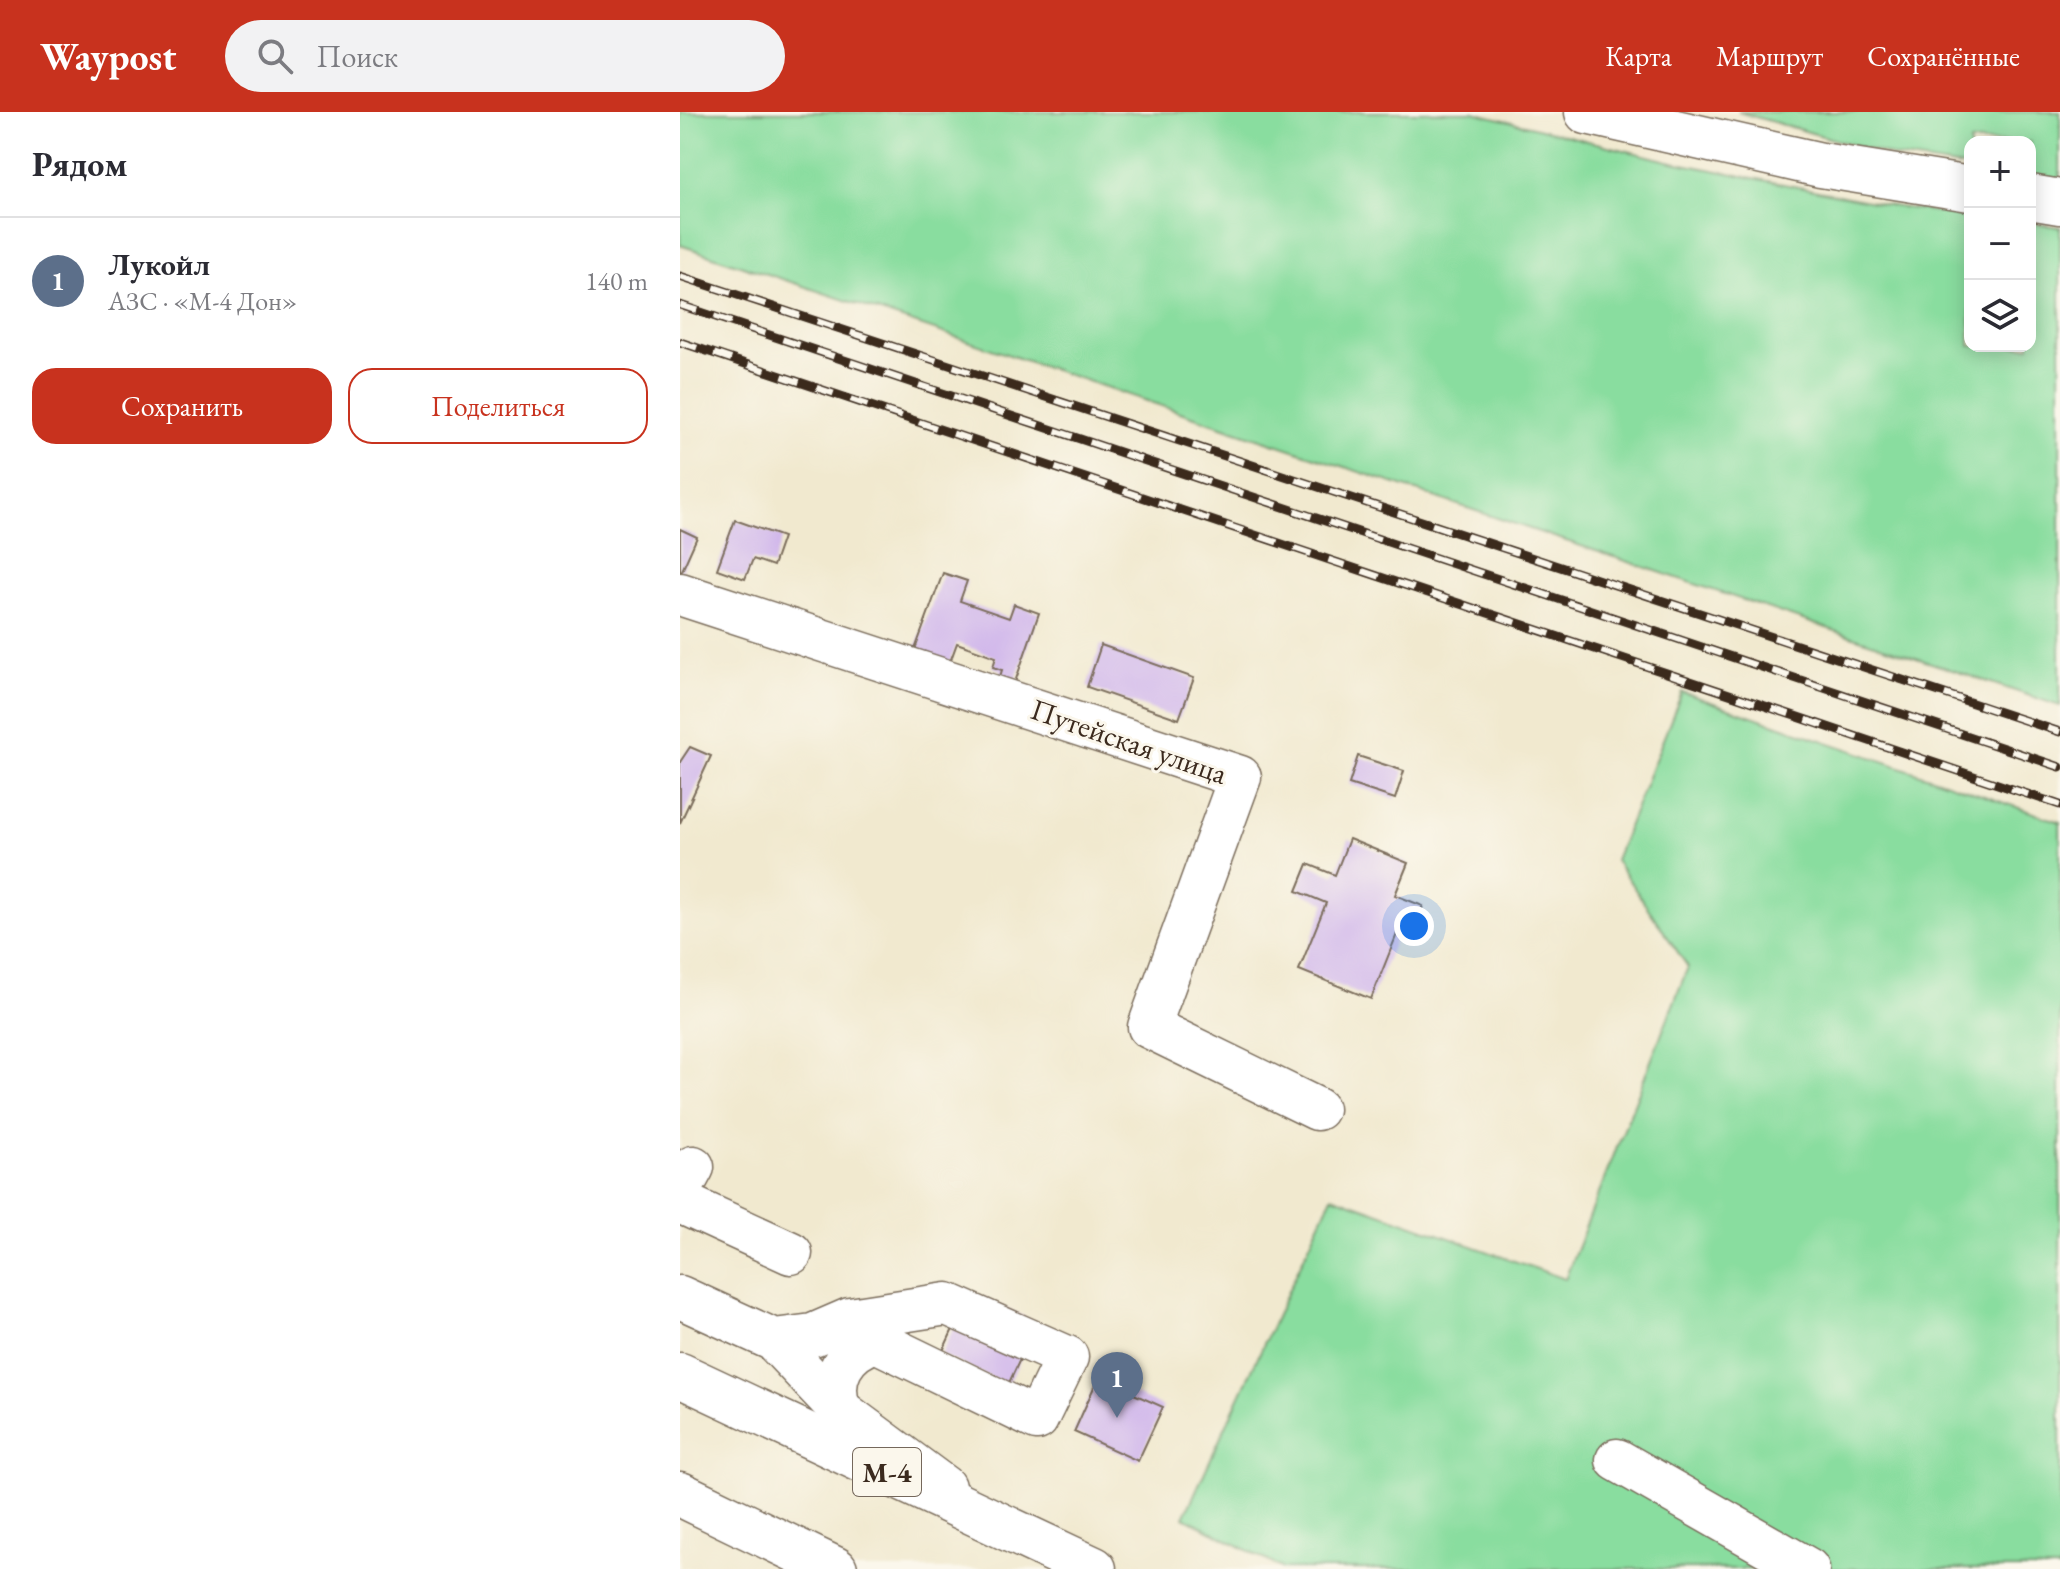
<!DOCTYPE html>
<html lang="ru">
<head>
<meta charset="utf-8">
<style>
  :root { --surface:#fff; --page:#f2f2f3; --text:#2b2b33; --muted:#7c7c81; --line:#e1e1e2; --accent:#c8321e }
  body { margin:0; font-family:"EB Garamond",serif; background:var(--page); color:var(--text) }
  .controls { position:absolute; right:24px; top:24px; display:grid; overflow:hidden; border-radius:16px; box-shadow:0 4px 20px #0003 }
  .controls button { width:72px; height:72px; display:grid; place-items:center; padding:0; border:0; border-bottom:2px solid var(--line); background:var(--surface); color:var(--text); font:40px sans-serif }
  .you { position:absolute; left:734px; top:814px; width:28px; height:28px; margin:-20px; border:6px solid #fff; border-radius:50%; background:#1a73e8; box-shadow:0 0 0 12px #1a73e833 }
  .badge { display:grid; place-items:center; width:52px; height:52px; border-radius:50%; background:var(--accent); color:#fff; font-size:26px; font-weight:700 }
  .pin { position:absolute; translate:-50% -66px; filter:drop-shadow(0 2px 4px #0008) }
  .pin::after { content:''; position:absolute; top:42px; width:28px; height:24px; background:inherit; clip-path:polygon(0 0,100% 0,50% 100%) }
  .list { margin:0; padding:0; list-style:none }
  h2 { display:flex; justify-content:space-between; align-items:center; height:104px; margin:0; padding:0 32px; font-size:34px }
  h2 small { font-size:26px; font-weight:400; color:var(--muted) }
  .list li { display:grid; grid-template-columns:52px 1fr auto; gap:24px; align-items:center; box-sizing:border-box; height:128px; padding:0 32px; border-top:2px solid var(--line) }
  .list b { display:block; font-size:30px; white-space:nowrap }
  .list p { margin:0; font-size:26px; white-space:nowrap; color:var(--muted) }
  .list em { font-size:26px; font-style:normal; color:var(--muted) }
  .actions { display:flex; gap:16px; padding:24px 32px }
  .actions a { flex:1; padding:18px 0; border:2px solid var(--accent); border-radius:24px; text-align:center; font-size:28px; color:var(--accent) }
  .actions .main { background:var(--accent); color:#fff }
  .icon { flex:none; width:44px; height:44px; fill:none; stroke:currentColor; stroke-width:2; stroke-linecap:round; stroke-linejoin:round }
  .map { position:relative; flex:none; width:1380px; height:1457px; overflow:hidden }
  header { display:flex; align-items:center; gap:48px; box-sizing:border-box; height:112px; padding:0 40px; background:var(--accent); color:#fff }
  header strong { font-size:38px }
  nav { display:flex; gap:44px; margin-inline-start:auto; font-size:28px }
  .search { width:560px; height:72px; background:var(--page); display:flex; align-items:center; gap:20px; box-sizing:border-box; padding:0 28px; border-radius:44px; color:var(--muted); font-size:30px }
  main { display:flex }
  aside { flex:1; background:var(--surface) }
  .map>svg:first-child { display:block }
</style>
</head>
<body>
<header>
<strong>Waypost</strong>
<div class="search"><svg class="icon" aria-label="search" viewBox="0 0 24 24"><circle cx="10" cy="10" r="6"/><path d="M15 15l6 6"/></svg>Поиск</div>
<nav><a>Карта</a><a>Маршрут</a><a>Сохранённые</a></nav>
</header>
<main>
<aside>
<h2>Рядом<small></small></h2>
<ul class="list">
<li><span class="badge" style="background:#5c6f8a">1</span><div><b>Лукойл</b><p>АЗС · «М-4 Дон»</p></div><em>140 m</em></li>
</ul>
<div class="actions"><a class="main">Сохранить</a><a>Поделиться</a></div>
</aside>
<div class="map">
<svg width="1380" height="1457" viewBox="0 0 1380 1457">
  <rect width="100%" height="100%" fill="#fbf7ec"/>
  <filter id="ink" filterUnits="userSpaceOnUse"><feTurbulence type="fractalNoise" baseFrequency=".0125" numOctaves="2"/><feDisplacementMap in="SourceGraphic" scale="16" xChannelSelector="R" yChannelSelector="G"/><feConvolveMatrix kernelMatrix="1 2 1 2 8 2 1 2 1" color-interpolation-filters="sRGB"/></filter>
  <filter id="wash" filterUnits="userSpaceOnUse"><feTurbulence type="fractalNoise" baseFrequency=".006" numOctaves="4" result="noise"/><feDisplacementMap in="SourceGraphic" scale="32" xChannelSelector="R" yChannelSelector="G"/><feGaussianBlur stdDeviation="1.8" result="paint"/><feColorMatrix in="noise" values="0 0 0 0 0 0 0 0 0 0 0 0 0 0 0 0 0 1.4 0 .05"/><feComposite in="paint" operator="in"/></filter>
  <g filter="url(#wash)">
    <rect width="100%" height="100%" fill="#f1e9cf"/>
    <g fill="#89dd9f" stroke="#62845e" stroke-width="2">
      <path d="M0,0H793L988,49L1218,95L1290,104V234H1350V111L1380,115V594L0,133Z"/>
      <path d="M1058,0H1380V70L1350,65V30H1290V56L1216,45Z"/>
      <path d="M1002,580L1380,710V1457H603L504,1405L652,1084L885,1167L1008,855L935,748Z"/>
    </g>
    <g id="blocks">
      <g fill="#d1b8eb">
        <path d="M55,408L103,425L93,454L73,447L65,467L37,457Z"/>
        <path d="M0,417L17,425L0,463Z"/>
        <path d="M263,461L287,469L280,489L329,506L334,492L359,501L334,573L319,568L322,558L313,555L316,545L277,531L270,550L233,543Z"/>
        <path d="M421,533L514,566L499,607L407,575Z"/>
        <path d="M10,635L31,644L0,711V650Z"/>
        <path d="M678,644L724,659L715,687L669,672Z"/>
        <path d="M669,727L728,751L715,783L743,794L731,822L719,817L691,887L619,858L646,791L617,779L628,752L655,763Z"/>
        <path d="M290,1180L357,1211L328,1273L261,1243Z"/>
        <path d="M418,1266L483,1295L458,1349L394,1320Z"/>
      </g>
    </g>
  </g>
  <g filter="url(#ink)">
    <use href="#blocks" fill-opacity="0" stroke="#7b6d5c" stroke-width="2"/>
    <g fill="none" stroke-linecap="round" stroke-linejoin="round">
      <defs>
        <g id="minor">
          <path d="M0,482L560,665L469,915L637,997"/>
          <path d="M0,1079L13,1055"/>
          <path d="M0,1090L111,1141"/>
          <path d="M0,1185L94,1228L160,1298L264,1375"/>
          <path d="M94,1228L133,1223L170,1207L267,1192L387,1245L357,1307L196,1229C164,1239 148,1266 160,1298"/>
          <path d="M937,1348L1128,1457"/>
        </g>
        <g id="major">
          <path d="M907,0L1141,53L1290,77"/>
          <path d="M1350,85L1380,90"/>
        </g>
        <g id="highway">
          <path d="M0,1263L414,1457"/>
          <path d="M0,1382L155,1457"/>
        </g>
      </defs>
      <use href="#minor" stroke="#7b6d5c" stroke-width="45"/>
      <use href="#major" stroke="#7b6d5c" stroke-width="47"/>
      <use href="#highway" stroke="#7b6d5c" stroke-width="47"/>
      <use href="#minor" stroke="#fff" stroke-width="42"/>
      <use href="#major" stroke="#fff" stroke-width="44"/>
      <use href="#highway" stroke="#fff" stroke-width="44"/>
      <defs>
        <g id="rail">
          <path d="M0,164L1380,620"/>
          <path d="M0,193L1380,655"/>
          <path d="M0,230L1380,693"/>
        </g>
      </defs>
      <use href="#rail" stroke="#3b2a1e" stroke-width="9"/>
      <use href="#rail" stroke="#fbf7ec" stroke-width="6" stroke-dasharray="18" stroke-linecap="butt"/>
    </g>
  </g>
  <g text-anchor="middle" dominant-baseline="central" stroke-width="6" stroke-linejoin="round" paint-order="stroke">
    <rect fill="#fbf7ec" stroke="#75685c" stroke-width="2" x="173" y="1336" width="68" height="48" rx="6"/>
    <g font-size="28" font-weight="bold" fill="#3b2a1e">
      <text x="207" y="1360">М-4</text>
    </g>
    <g font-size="30" fill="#3b2a1e" stroke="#fbf7ec">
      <text transform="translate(449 629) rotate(19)">Путейская улица</text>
    </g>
  </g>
</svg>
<div class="controls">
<button>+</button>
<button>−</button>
<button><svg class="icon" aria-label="layers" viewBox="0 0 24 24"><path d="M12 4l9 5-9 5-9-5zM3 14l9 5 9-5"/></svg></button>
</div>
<div class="you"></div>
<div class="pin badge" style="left:437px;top:1306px;background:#5c6f8a">1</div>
</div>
</main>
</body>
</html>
